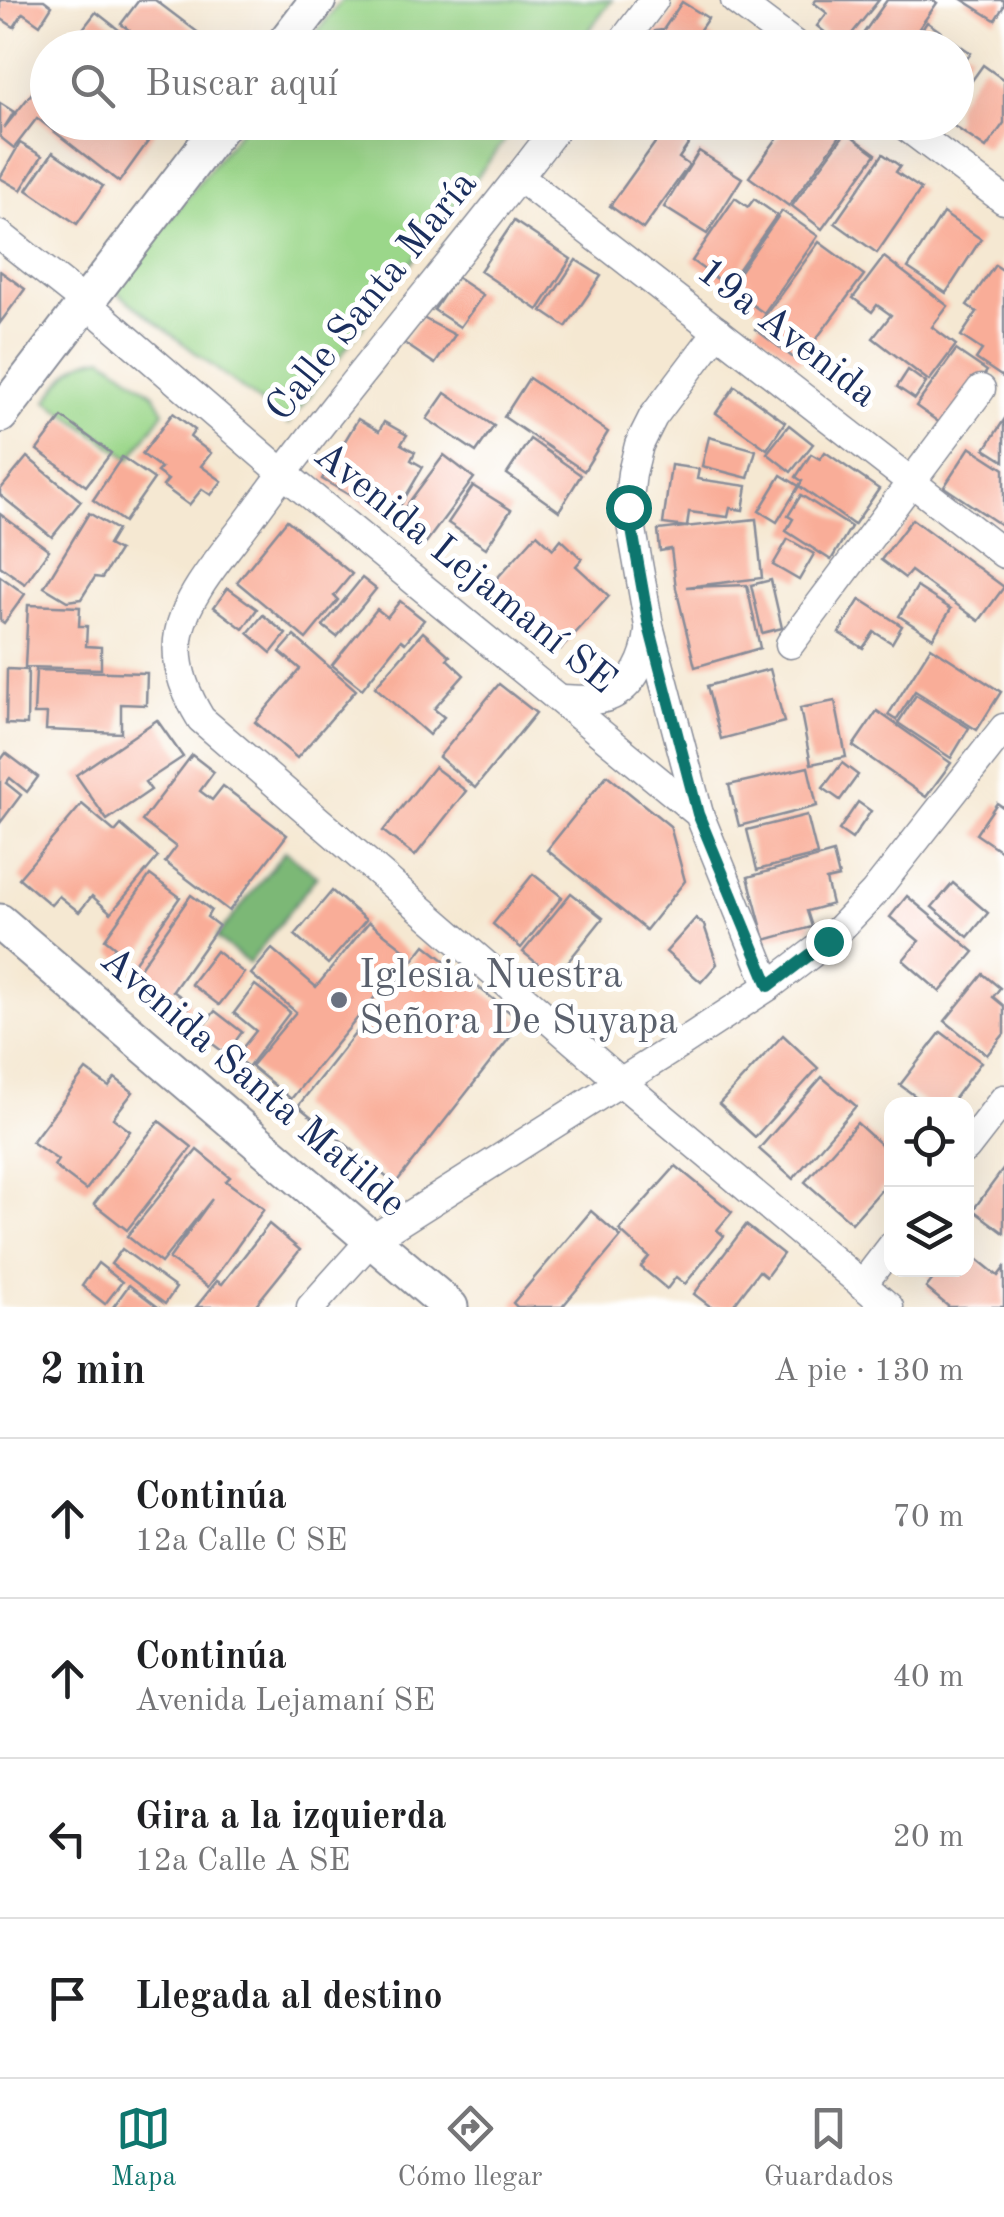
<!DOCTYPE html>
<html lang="es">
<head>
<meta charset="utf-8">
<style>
  :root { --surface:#fff; --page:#f2f2f2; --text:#202124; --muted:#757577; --line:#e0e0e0; --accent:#0f766e }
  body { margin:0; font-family:"Old Standard TT",serif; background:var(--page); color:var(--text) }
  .controls { position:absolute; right:30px; bottom:30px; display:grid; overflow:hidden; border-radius:20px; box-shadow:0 10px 40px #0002 }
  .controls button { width:90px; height:90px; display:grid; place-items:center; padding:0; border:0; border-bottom:2px solid var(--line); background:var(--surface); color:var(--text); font:50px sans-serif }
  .stop { position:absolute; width:30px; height:30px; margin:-22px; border:8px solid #0f766e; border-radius:50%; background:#fff }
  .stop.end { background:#0f766e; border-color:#fff; box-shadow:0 2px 10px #0008 }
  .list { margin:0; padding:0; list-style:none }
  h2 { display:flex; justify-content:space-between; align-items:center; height:130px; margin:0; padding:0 40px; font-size:42px }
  h2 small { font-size:32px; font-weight:400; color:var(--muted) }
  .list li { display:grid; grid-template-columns:65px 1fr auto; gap:30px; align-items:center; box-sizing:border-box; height:160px; padding:0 40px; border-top:2px solid var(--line) }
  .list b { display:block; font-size:38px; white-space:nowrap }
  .list p { margin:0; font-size:32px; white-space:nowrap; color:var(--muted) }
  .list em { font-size:32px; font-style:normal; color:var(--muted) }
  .icon { flex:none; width:55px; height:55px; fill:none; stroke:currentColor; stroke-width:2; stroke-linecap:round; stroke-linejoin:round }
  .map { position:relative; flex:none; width:1004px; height:1307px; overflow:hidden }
  .search { position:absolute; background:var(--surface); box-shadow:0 10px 40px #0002; left:30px; right:30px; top:30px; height:110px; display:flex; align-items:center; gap:25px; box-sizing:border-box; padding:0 35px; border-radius:55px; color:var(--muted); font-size:38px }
  .sheet { height:770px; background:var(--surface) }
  nav { display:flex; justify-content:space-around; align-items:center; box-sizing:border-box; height:140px; border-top:2px solid var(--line); background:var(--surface); font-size:28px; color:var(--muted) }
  nav a { display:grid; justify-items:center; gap:5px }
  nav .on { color:var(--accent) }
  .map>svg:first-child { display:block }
</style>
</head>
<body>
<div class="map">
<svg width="1004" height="1307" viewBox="0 0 1004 1307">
  <rect width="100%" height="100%" fill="#fff"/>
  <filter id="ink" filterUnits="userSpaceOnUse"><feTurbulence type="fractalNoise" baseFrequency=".01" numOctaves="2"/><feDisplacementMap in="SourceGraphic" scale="20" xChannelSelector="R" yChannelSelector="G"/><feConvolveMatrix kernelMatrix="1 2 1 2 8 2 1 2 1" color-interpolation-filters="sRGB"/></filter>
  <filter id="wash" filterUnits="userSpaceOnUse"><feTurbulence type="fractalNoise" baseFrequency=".0048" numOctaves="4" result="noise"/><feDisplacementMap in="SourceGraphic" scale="40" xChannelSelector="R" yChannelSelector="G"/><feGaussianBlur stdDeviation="2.25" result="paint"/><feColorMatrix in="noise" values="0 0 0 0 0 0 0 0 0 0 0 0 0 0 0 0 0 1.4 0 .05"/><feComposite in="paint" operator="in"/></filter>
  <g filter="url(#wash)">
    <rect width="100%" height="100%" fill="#f5e8d2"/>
    <g fill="#9bd78a" stroke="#5b8374" stroke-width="2.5">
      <path d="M342,0H612L576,47H305Z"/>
      <path d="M246,123H518L288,424L114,290Z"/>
      <path d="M103,357L154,394L164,412L130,459L47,401C65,375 71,362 103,357Z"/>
    </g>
    <path fill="#7cb876" stroke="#4c746a" stroke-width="2.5" d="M285,851L317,876L249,963L216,938Z"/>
    <g id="blocks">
      <g fill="#f9ad98">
        <path d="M0,0H44L52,6L40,25L23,13L14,27L0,18Z"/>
        <path d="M139,0H155L212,43L209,48H153L121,24Z"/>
        <path d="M816,0H879L842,46L817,26L827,13L814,3Z"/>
        <path d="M887,0H932L937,3L905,48H853Z"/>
        <path d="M963,0H1004V6L995,20Z"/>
        <path d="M682,2L708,18L699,31L721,43L718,48H644L655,31L663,30Z"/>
        <path d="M96,12L142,48H68Z"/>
        <path d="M927,22L971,53L956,74V48H910Z"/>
        <path d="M983,65L1004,80V123L986,148L948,122H956V103Z"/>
        <path d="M48,73V122H162L119,182L37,118L14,148L0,137V103L14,112L4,128Z"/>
        <path d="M789,122H845L848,125L789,206L749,177Z"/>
        <path d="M667,126L690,142L679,158L689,165L643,229L610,206Z"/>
        <path d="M846,132L876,154L822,229L792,206Z"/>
        <path d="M20,143L42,156L21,190L0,178Z"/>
        <path d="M699,151L742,178L707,234L664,207Z"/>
        <path d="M53,152L103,186L77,224L27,190Z"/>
        <path d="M883,154L900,166L896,172L921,189L877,253L835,223Z"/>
        <path d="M735,198L748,207L754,199L777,215L727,286L692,261Z"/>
        <path d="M782,211L818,236L764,313L728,288Z"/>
        <path d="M943,213L981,239L946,293L908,268Z"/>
        <path d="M514,221L571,259L538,310L480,271Z"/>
        <path d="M819,242L864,275L799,362L755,329Z"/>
        <path d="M884,257L948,306L932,327L956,345L929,381L873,338L891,315L877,305L872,312L853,298Z"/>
        <path d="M576,260L601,276L566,327L542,311Z"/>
        <path d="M995,265L1004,271V378L976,359L982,350L961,336L977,312L967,305Z"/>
        <path d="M0,271L25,289L0,323Z"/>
        <path d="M456,277L483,295L460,327L434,310Z"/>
        <path d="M423,318L455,335L435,364L404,343Z"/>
        <path d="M956,350L987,371L947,428L916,406Z"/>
        <path d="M908,370L926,383L915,399L897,387Z"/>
        <path d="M529,378L608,432L584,471L504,417Z"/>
        <path d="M735,386L785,422L767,449L716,413Z"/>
        <path d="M445,393L494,426L476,452L427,419Z"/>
        <path d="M173,413L195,430L190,437L211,453L201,466L222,481L211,495L202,489L189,505L163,486L168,480L157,472L161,468L142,454Z"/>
        <path d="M62,417L111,453L86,486L37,450Z"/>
        <path d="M358,419L379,431L384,422L407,435L401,444L415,452L411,460L423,467L392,520L322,479Z"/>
        <path d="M1004,420V461L985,449Z"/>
        <path d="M789,425L813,444L791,472L767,453Z"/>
        <path d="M709,437L756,450L748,478L702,466Z"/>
        <path d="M530,439L581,475L559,511L507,474Z"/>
        <path d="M970,447L1004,469V527L944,487Z"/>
        <path d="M825,452L879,489L854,525L799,486L777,522L759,511L781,475L799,486L802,481L796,477L811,454L820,459Z"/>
        <path d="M444,455L474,478L422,548L392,525Z"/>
        <path d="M27,457L81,501L52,537L0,495V490Z"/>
        <path d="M122,457L154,479L124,522L93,500Z"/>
        <path d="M671,465L699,469L697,479L747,486L743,510L730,508L728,517L689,512L687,527L663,524Z"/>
        <path d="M473,486L511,510L486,548L448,523Z"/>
        <path d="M801,495L851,527L831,560L786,531L793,519L788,516Z"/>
        <path d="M89,513L117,530L108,545L119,551L102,578L95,577L81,599L67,601L44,587Z"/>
        <path d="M0,514L49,550L25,584L0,566Z"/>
        <path d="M756,519L762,578L686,587L747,585L760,648L695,667L676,588L671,549L660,551L658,530Z"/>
        <path d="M912,519L1004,587L979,621L911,571L905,578L881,560Z"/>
        <path d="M287,520L352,574L334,596L338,600L306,639L237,582Z"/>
        <path d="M537,534L553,549L561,539L582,559L576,566L609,596L561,649L490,586Z"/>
        <path d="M788,539L814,554L799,580L773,565Z"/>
        <path d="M0,576L25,594L4,623L0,620Z"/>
        <path d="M362,578L376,589L337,637L323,626Z"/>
        <path d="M771,580L782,628L762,633L751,585Z"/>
        <path d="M917,587L951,609L933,638L899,616Z"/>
        <path d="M228,588L257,609L243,629L214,607Z"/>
        <path d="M860,599L902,626L892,643L874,632L863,648L839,633Z"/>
        <path d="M400,601L424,620L405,643L401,640L362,689L332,665L377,609L387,617Z"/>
        <path d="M28,605L80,607L79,626H87L86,646L101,647V669L25,667Z"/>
        <path d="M263,615L286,634L271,653L248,633Z"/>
        <path d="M423,632L450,656L447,659L464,675L434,709L444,717L429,735L375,687Z"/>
        <path d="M294,636L356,690L297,758L255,722L300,669L280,652Z"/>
        <path d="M931,647L1001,692L977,730L915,691L896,720L888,715Z"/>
        <path d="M7,669L28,670L27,725L6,724Z"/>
        <path d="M770,669L784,722L721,739L707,686Z"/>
        <path d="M36,670L147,673L146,705L121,704V733L46,730L47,714H34Z"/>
        <path d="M499,684L536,713L475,788L439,757Z"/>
        <path d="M916,695L969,728L951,758L898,723Z"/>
        <path d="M835,701L846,757L811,764L800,708Z"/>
        <path d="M877,711L951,763L926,797L853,746Z"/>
        <path d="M157,720L183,757L145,782L151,790L107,820L76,775Z"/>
        <path d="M6,753L38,777L27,792L10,778L6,783L21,795L0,823V761Z"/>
        <path d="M192,755L214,772L200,791L212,800L223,786L287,835L229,911L165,862L176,847L142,821Z"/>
        <path d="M842,763L858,775L840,800L823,788Z"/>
        <path d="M434,767L466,791L415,856L383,831Z"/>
        <path d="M808,767L817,806L739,826L729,785Z"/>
        <path d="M607,775L670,826L685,881L646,930L547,850Z"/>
        <path d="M858,802L871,811L852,839L839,830Z"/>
        <path d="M997,803L1004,808V853L976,834Z"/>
        <path d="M82,804L115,832L121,825L158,857L111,913L92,896L79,912L59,896L51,905L19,878Z"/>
        <path d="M807,815L817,855L757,870L747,830Z"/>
        <path d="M833,853L839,877L826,880L832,904L807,911L812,927L765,940L748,877Z"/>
        <path d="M533,874L562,897L521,948L493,924Z"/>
        <path d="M150,875L180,897L131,968L111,953L115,947L105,939Z"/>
        <path d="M953,883L988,913L968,937L932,907Z"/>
        <path d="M332,891L366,920L328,964L295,935Z"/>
        <path d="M571,893L603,918L555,978L523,952Z"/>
        <path d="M191,895L211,910L207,917L219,926L173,991L191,1004L179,1020L137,989L143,981L135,975Z"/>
        <path d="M907,896L974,952L940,992L903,960L919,941L890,917Z"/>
        <path d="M696,918L704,925L717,964L701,982L666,952Z"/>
        <path d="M369,922L410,954L291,1099L251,1066L296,1012L251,974L272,949L316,987Z"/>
        <path d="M425,945L522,1022L395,1184L298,1106Z"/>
        <path d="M216,951L244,973L219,1005L191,984Z"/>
        <path d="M983,974L1000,988L993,997L1004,1006V1034L987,1055L945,1021Z"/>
        <path d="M255,985L290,1012L248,1067L235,1057L256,1031L234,1013Z"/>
        <path d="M215,1011L242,1032L226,1054L198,1033Z"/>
        <path d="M941,1032L981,1062L950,1104H926L900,1085Z"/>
        <path d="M783,1035L818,1068L755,1137L719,1104Z"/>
        <path d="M86,1070L109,1087L115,1078L133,1092L113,1118L130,1131L86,1190L54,1166L58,1160L32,1142Z"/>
        <path d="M822,1077L856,1106L793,1179L759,1149Z"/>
        <path d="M159,1121L192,1147L127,1230L94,1204Z"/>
        <path d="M857,1123L891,1154V1179L852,1223L805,1182Z"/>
        <path d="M197,1150L230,1177L226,1181L264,1209L208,1287L169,1259L212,1199L161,1263L127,1236Z"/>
        <path d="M676,1166L732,1212L717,1230L724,1236L685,1284L676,1277L667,1289L641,1267L649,1257L619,1230Z"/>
        <path d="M1004,1168V1233L973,1210Z"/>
        <path d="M591,1211L621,1237L562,1307H517L513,1303Z"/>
        <path d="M269,1224L300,1250L254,1307H196L217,1281L222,1284Z"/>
        <path d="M746,1225L783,1254L766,1277L759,1271L732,1307H711L694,1294Z"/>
        <path d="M122,1249L176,1288L165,1304L111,1264Z"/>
        <path d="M966,1250L998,1276L1004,1268V1307H949L926,1288L933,1279L922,1270H966Z"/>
        <path d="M98,1263L122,1282L105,1304L82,1286Z"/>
        <path d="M129,1285L158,1307H113Z"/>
      </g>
    </g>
  </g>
  <g filter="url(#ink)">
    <use href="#blocks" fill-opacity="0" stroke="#888c98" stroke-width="2.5"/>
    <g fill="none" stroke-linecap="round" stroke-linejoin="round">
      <defs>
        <g id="minor">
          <path d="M735,0L799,48"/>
          <path d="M618,48L654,0"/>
          <path d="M561,122C460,256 349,382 251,517C227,550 187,593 179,633C173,664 185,693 201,719L621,1082L889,1307"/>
          <path d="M900,122L1004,200"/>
          <path d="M519,177L1004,554"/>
          <path d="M0,235L86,303L283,473L699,814L769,986"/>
          <path d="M790,644L981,389"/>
          <path d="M560,699C575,699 593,702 608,697C634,687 646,657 649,632"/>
          <path d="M699,814L649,626L628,507L632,473L639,445L653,417L718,331"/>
          <path d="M966,1148L1004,1099"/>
          <path d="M862,1285L892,1246"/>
          <path d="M311,1307L371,1240L682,1043L769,986L828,941L874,893L1004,728"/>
        </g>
        <g id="tertiary">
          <path d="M281,48L318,0"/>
          <path d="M0,415L224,122"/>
          <path d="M0,922L450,1307"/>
        </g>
      </defs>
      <use href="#minor" stroke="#888c98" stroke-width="31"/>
      <use href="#tertiary" stroke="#888c98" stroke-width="39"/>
      <use href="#minor" stroke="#fff" stroke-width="28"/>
      <use href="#tertiary" stroke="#fff" stroke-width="35"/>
    </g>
  </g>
  <g fill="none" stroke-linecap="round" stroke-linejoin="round" filter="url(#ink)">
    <path stroke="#0f766e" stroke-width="12" d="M628,507L649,626L698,814L769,986L828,941"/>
  </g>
  <circle fill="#6b7280" stroke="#fff" stroke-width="4" cx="339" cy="1000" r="10"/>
  <g text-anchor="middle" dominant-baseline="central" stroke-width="10" stroke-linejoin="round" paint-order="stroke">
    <g font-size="40" fill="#1b2f5e" stroke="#fff">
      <text transform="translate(373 297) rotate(-51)">Calle Santa María</text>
      <text transform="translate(786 334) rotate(38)">19a Avenida</text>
      <text transform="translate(464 569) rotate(39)">Avenida Lejamaní SE</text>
      <text transform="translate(252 1083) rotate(41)">Avenida Santa Matilde</text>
    </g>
    <g font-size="40" fill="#5b616d" stroke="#fff" text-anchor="start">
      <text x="359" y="977">Iglesia Nuestra<tspan x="359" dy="46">Señora De Suyapa</tspan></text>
    </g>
  </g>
</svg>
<div class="controls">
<button><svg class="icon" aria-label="locate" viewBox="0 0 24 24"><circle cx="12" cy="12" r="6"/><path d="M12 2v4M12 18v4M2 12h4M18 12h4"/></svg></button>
<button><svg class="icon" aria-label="layers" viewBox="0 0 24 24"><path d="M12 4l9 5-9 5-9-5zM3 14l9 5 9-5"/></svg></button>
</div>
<div class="stop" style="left:628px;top:507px"></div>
<div class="stop end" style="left:828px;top:941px"></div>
<div class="search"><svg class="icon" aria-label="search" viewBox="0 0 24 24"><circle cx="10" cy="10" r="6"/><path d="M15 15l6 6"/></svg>Buscar aquí</div>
</div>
<section class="sheet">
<h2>2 min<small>A pie · 130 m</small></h2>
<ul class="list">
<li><svg class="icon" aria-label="ahead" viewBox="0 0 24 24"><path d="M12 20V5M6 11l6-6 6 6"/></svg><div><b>Continúa</b><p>12a Calle C SE</p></div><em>70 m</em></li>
<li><svg class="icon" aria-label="ahead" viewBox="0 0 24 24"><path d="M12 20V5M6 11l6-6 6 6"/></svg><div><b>Continúa</b><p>Avenida Lejamaní SE</p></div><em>40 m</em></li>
<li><svg class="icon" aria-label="left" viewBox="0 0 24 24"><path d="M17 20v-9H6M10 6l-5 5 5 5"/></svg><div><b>Gira a la izquierda</b><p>12a Calle A SE</p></div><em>20 m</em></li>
<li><svg class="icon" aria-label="arrive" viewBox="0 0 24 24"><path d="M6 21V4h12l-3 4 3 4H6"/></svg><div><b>Llegada al destino</b></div></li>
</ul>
</section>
<nav>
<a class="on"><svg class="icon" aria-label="map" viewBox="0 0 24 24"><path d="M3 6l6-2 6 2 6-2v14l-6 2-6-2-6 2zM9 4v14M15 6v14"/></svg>Mapa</a>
<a><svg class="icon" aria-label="directions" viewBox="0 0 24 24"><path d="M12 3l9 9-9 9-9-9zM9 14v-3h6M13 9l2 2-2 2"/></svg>Cómo llegar</a>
<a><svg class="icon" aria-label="saved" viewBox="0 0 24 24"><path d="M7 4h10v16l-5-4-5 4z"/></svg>Guardados</a>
</nav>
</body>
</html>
